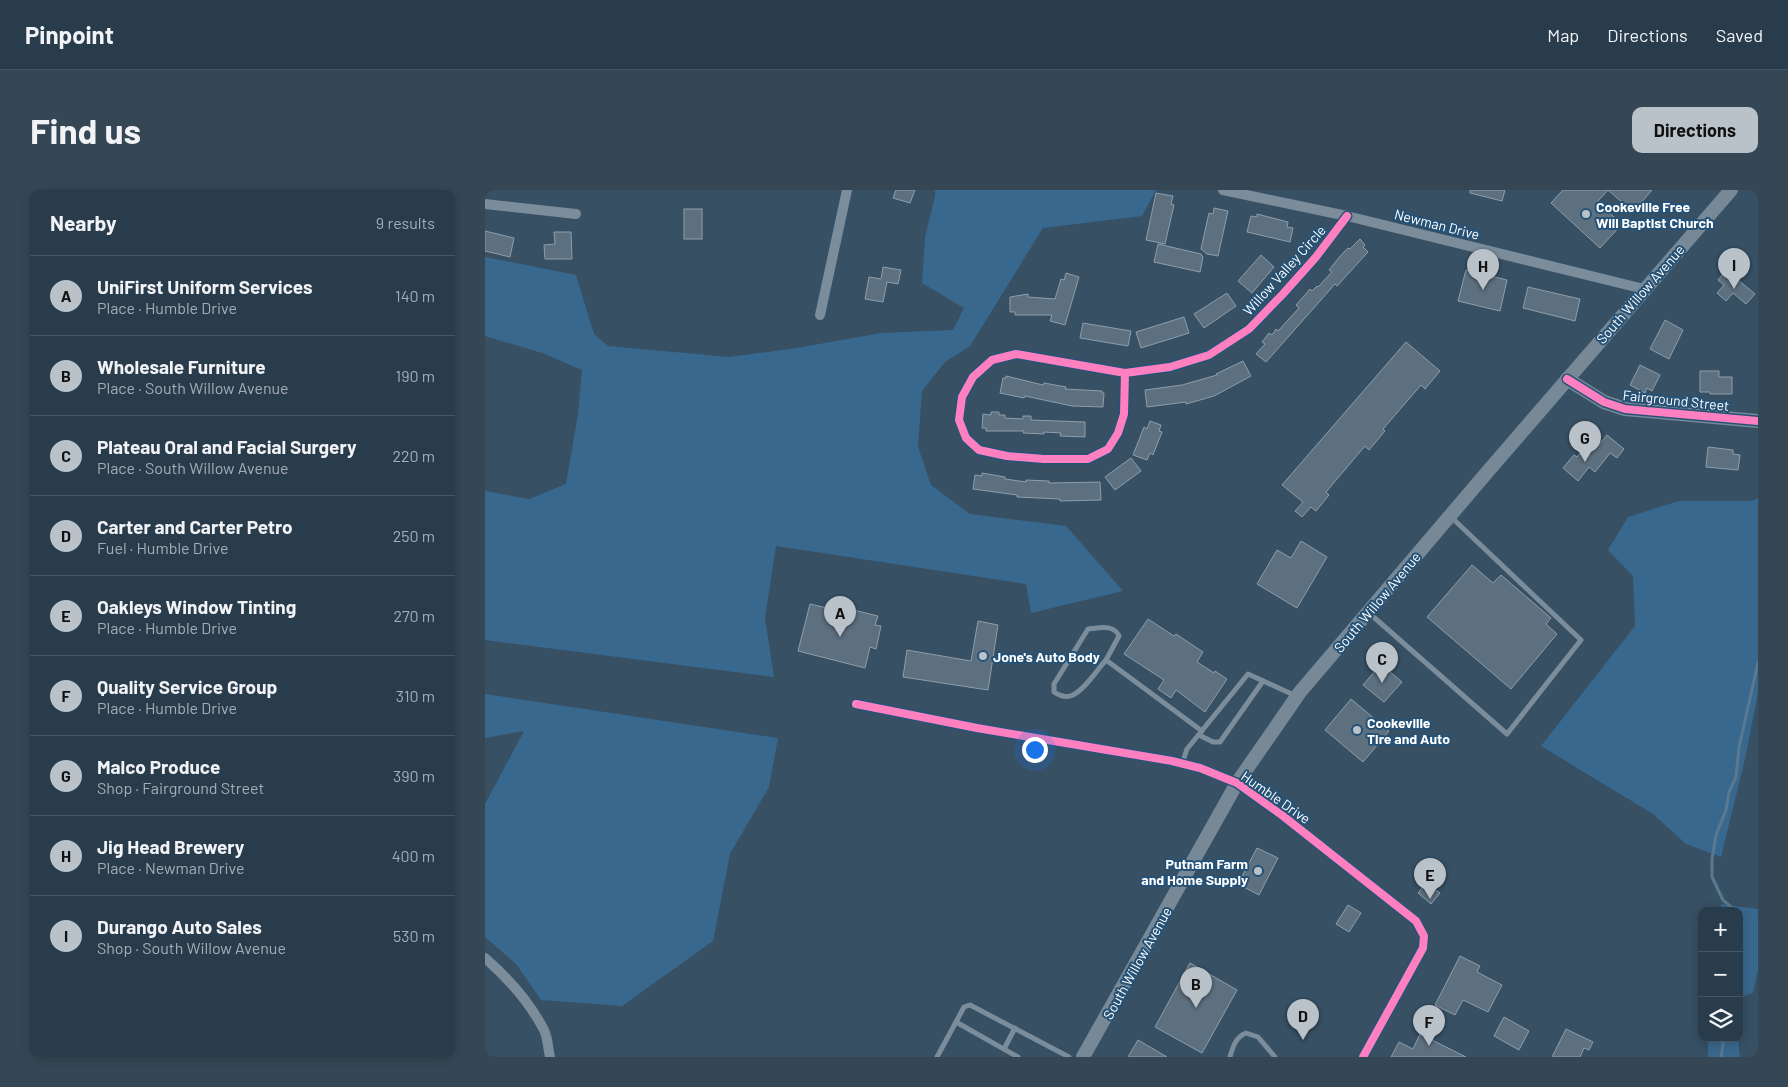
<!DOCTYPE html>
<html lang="en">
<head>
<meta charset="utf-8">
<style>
  :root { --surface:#293c4b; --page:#354755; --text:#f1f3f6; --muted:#a5adb5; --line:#455663; --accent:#b9c2c9 }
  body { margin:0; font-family:Barlow,sans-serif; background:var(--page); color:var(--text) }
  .controls { position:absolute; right:15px; bottom:15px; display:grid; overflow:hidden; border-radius:10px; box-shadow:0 2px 12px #0003 }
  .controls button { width:45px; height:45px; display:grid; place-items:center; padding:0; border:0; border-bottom:1px solid var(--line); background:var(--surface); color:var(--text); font:25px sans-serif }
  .you { position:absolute; left:549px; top:559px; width:18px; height:18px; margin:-12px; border:4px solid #fff; border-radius:50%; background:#1a73e8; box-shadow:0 0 0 8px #1a73e833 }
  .badge { display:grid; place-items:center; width:32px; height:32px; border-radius:50%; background:var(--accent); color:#111; font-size:16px; font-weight:700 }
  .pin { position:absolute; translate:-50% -41px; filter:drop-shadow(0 1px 2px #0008) }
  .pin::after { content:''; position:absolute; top:26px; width:18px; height:15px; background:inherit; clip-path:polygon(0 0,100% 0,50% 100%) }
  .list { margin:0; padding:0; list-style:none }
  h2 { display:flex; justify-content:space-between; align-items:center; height:65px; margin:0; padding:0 20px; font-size:21px }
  h2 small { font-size:16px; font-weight:400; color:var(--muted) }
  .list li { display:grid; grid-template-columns:32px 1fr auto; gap:15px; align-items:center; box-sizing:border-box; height:80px; padding:0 20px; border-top:1px solid var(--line) }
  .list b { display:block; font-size:19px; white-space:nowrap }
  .list p { margin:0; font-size:16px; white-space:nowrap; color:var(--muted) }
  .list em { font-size:16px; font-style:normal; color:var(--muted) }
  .icon { flex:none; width:28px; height:28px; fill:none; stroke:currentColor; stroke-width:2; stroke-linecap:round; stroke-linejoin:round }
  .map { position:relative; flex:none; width:1273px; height:867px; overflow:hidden; border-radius:10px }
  header { display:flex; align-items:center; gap:30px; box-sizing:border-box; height:70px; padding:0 25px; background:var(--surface); border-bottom:1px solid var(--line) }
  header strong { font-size:24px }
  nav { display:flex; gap:28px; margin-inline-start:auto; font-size:18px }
  .intro { display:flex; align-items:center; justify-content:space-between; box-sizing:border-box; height:120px; padding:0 30px }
  h1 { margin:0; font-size:35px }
  .button { padding:12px 22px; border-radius:10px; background:var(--accent); color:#111; font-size:18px; font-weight:700 }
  main { display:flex; gap:30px; padding:0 30px }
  aside { flex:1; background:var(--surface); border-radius:10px; box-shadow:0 2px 12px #0003 }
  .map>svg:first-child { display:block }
</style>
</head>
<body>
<header>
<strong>Pinpoint</strong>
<nav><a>Map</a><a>Directions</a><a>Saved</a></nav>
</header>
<div class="intro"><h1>Find us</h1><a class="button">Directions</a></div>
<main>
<aside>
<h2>Nearby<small>9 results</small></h2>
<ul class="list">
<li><span class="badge">A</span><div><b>UniFirst Uniform Services</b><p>Place · Humble Drive</p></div><em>140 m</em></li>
<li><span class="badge">B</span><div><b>Wholesale Furniture</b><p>Place · South Willow Avenue</p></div><em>190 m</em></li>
<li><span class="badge">C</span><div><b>Plateau Oral and Facial Surgery</b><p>Place · South Willow Avenue</p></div><em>220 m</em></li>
<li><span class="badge">D</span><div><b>Carter and Carter Petro</b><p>Fuel · Humble Drive</p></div><em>250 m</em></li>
<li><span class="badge">E</span><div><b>Oakleys Window Tinting</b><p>Place · Humble Drive</p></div><em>270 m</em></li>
<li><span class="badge">F</span><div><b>Quality Service Group</b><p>Place · Humble Drive</p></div><em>310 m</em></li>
<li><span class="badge">G</span><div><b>Malco Produce</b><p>Shop · Fairground Street</p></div><em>390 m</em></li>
<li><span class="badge">H</span><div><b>Jig Head Brewery</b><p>Place · Newman Drive</p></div><em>400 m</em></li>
<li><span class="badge">I</span><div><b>Durango Auto Sales</b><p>Shop · South Willow Avenue</p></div><em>530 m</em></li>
</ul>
</aside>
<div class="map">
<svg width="1273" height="867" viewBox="0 0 1273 867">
  <rect width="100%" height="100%" fill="#375064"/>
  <g fill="#39688e">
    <path d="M450,0H671L657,26L558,38L485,156L460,172L437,201L433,257L446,295L485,324L581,336L638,401L546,423L541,394L291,356L280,428L289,487L0,450V301L44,309L81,294L93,224L97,180L57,163L0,146V67L91,85L109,144L123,156L244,167L312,158L396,143L468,140L479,118L437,93L440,47L450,6Z"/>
    <path d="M1273,308V503L1260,569L1236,667L1201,654L1168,624L1056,556L1150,436L1148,386L1123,360L1143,327L1194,311H1267Z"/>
    <path d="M0,504L293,548L284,597L245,664L228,751L137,816L56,810L31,774L0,747V614L39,541L0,548Z"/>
    <path d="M1236,714L1273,719V779L1268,803L1258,806L1254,834V721H1235Z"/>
    <path d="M1223,848H1253L1255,867H1223Z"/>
  </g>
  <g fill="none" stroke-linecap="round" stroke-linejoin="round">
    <g stroke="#597992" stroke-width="3">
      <path d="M1251,721L1238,710L1227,687V669L1231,645L1241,620L1244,602L1251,587L1254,557L1273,473"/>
      <path d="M1254,727L1257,732L1254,754"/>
      <path d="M1236,867L1239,848"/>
    </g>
  </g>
  <g fill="#5d7080" stroke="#8e9eaa">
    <path d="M411,0H430L425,13L408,8Z"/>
    <path d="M985,0H1020L1017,11L985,3Z"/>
    <path d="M1078,0H1123L1112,12L1137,34L1115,58L1066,13Z"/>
    <path d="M1123,0H1167L1148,22Z"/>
    <path d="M671,3L688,6L686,14L689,15L680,54L661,50Z"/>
    <path d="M729,18L743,21L733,66L722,64L716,59L724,23L728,24Z"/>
    <rect x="199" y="19" width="18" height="30"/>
    <path d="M772,24L803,32L802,37L808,38L805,52L762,42L766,26L772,27Z"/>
    <path d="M0,41L29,48L25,67L0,61Z"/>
    <path d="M69,42H86L87,69H60L59,55L70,54Z"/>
    <path d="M875,49L880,55L878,57L883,62L852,96L850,94L781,172L771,164L780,154L777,152L784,143L787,145L791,139L793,141L814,118L811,115L825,99L827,101L832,96L833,97L847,82L844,80L857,64L863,58L865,59Z"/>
    <path d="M673,54L716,64L718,67L715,82L669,72Z"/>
    <path d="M776,65L789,77L767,103L753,91Z"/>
    <path d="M398,77L416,80L413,94L402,92L398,112L380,109L384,87L396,89Z"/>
    <path d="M981,80L1022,90L1015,121L973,111Z"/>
    <path d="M1241,80L1270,104L1261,114L1248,103L1241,111L1232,103L1239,95L1233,90Z"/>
    <path d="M581,83L594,87L580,135L565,131L567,125H530V122H525V107L543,104V107L570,109L576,89L579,90Z"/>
    <path d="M1043,97L1095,109L1090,131L1038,118Z"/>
    <path d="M742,103L751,116L719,138L709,124Z"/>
    <path d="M699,127L704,143L656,158L651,142Z"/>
    <path d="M1180,130L1198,140L1184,169L1165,159Z"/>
    <path d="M598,133L646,141L643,156L595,148Z"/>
    <path d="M921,152L955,181L940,199L936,195L898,239L900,241L884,260L880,256L841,302L844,305L831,321L826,317L817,327L810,321L818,312L797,295Z"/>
    <path d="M758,171L766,186L729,206L701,214V212L662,217L660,200L697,195L732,185L731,184Z"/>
    <path d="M1155,175L1175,185L1167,201L1162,198L1160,203L1145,195Z"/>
    <path d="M1215,181H1234V187H1247V204H1225V202H1215Z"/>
    <path d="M521,186L558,195L559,193L581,197L580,199L617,201V203H619L618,217L587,216L540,206L539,208L515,203L518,188H521Z"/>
    <path d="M506,222H514V225H520V228L538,229V226H546V230L600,232V247L575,246L576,243L559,242V244L538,243L539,241H501V238H497L498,224L506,225Z"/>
    <path d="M665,231L676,235L674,241L677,242L668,265L665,263L662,270L648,265L659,237L662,239Z"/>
    <path d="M1122,245L1139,259L1132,268L1125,263L1110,282L1104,277L1093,291L1078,278L1089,265L1092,267L1106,250L1113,256Z"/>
    <path d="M1223,257L1248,260V264L1255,265L1253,280L1221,277Z"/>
    <path d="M646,268L656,281L630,300L620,287Z"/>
    <path d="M497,283L520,287V289L541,292V290L564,291V293L615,292L616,310L575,311V309L532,307V305L488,299L490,285L497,286Z"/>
    <path d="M816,351L842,367L812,418L772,394L792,360L806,368Z"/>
    <path d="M987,375L1008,393L1016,385L1066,428L1061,434L1072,444L1026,499L942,427Z"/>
    <path d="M325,414L355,421L356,417L393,426L390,435L396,436L391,459L385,457L380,478L313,461Z"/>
    <path d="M663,429L689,446L691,444L718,462L712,472L729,483L730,481L742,489L720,522L691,500L686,508L673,499L679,490L639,464Z"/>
    <path d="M493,431L513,435L503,500L418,487L422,460L486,471Z"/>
    <path d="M896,474L917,492L899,512L878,495Z"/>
    <path d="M866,509L904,541L878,572L840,540Z"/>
    <path d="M772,658L793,668L774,705L753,694Z"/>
    <path d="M941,693L955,703L946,714L933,703Z"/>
    <path d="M863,715L876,723L864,742L851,734Z"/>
    <path d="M975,766L995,776L992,782L1017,795L1003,822L978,810L970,825L950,815Z"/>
    <path d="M705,773L752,800L717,863L670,837Z"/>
    <path d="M1019,827L1044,841L1034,860L1009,846Z"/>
    <path d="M1081,839L1108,852L1104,860L1099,858L1095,867H1067Z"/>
    <path d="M935,844L981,867H906L914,852L928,859Z"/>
    <path d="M653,850L682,867H643Z"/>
  </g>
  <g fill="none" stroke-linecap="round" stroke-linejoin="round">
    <g stroke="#7b8c9b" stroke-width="5">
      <path d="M884,423L1022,544L1096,450L966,327"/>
      <path d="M621,470C611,481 601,498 588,505C582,508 575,506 569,502V494L603,439C614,438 629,434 634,446L621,470L717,541"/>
      <path d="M714,545L728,552H735L778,491"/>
      <path d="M697,574L702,559L763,484L811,506"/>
      <path d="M471,832L479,817L485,815L584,867"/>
      <path d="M519,859L530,838"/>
      <path d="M452,867L471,832L533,867"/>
      <path d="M745,867C748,856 751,847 761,843L773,847L790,867"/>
    </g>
    <g stroke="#7b8c9b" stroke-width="10">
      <path d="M738,0L862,26L1159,99"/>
      <path d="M0,14L91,24"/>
      <path d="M335,125L362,0"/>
      <path d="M640,183L639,224L633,243L623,259L603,269H559L522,266L494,260L481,248L474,230L477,207L488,187L507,170L531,164L640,183L685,177L724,165L764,139L797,105L831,67L862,26"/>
      <path d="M371,514L492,538L687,571L715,578L752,593L798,626L931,731L939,746L938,758L878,867"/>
      <path d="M0,768C23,788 45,813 59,840C63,848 63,859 65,867"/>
    </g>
    <g stroke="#778997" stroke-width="14">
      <path d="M1082,189L1119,212L1140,219L1273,231"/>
      <path d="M598,867L752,593L815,502L1004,280L1246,0"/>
    </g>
    <defs>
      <g id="cycleway">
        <path d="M640,183L639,224L633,243L623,259L603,269H559L522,266L494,260L481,248L474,230L477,207L488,187L507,170L531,164L640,183L685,177L724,165L764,139L797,105L831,67L862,26"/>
        <path d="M1082,189L1119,212L1140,219L1273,231"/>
        <path d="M371,514L492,538L687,571L715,578L752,593L798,626L931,731L939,746L938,758L878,867"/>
      </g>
    </defs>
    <use href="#cycleway" stroke="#255276" stroke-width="11"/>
    <use href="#cycleway" stroke="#ff80c0" stroke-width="8"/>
  </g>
  <g fill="#b9c2c9" stroke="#255276" stroke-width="2">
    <circle cx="1101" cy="24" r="5"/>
    <circle cx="498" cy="466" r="5"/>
    <circle cx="872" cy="540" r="5"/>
    <circle cx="773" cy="681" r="5"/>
  </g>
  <g text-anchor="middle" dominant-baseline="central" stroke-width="4" stroke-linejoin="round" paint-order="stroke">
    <g font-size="14" font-weight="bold" fill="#fff" stroke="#255276" text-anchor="start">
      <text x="1111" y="16">Cookeville Free<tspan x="1111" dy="16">Will Baptist Church</tspan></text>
      <text x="508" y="466">Jone's Auto Body</text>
      <text x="882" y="532">Cookeville<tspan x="882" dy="16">Tire and Auto</tspan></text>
      <text x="763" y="673" text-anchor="end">Putnam Farm<tspan x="763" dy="16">and Home Supply</tspan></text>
    </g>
    <g font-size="14" fill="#fff" stroke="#255276">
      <text transform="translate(952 34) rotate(14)">Newman Drive</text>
      <text transform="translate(799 80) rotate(-48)">Willow Valley Circle</text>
      <text transform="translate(1155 104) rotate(-49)">South Willow Avenue</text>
      <text transform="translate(1191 210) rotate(6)">Fairground Street</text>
      <text transform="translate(892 412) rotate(-50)">South Willow Avenue</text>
      <text transform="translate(791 607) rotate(35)">Humble Drive</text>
      <text transform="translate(652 773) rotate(-61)">South Willow Avenue</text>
    </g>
  </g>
</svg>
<div class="controls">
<button>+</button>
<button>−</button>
<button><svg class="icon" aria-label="layers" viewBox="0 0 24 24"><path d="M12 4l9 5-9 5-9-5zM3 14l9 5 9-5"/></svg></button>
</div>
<div class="you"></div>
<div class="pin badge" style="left:355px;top:447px">A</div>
<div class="pin badge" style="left:711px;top:818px">B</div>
<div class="pin badge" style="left:897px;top:493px">C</div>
<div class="pin badge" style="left:818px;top:850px">D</div>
<div class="pin badge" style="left:945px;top:709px">E</div>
<div class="pin badge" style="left:944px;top:856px">F</div>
<div class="pin badge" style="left:1100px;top:272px">G</div>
<div class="pin badge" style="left:998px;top:100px">H</div>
<div class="pin badge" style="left:1249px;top:99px">I</div>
</div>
</main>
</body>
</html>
